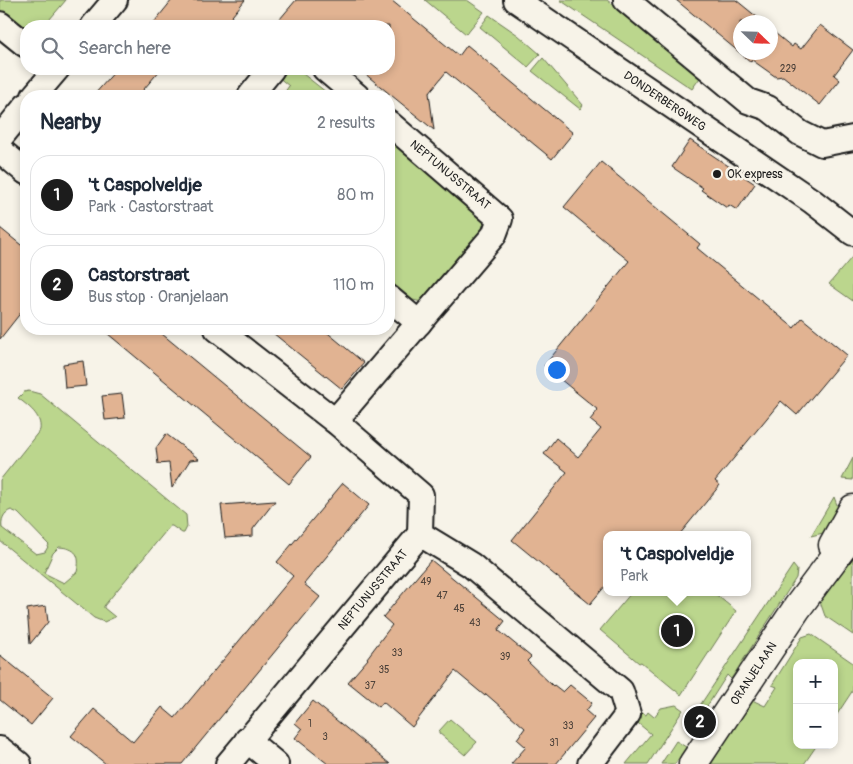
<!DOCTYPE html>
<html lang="en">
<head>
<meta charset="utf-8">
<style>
  :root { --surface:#fff; --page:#f2f2f3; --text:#1f2937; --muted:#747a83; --line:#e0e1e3; --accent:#1c1c1c }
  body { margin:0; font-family:Pangolin,sans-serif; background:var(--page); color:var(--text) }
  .controls { position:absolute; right:15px; bottom:15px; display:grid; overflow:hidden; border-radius:10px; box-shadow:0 2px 8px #0003 }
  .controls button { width:45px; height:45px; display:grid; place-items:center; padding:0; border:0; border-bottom:1px solid var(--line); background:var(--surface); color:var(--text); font:25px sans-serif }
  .compass { position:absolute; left:733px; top:15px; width:45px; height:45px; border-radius:50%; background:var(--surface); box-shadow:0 2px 8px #0003; rotate:113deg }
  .you { position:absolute; left:556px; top:369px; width:18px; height:18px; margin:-12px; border:4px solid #fff; border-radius:50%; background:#1a73e8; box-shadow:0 0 0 8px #1a73e833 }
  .badge { display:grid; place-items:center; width:32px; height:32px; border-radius:50%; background:var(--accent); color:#fff; font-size:16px; font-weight:700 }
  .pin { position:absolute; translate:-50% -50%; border:2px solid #fff; box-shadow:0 1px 5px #0006 }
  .popup { position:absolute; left:603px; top:531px; width:148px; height:65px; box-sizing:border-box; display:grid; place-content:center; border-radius:10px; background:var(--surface); filter:drop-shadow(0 1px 4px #0005); font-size:16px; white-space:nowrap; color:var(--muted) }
  .popup b { font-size:19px; color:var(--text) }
  .popup::after { content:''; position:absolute; left:50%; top:100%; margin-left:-10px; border:10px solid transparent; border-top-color:var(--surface) }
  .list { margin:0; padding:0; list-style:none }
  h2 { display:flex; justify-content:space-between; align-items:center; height:65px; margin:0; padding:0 20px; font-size:21px }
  h2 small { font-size:16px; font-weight:400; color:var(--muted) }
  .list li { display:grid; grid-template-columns:32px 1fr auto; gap:15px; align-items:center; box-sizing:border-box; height:80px; margin:0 10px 10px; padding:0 10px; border:1px solid var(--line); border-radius:20px }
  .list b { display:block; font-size:19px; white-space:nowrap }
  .list p { margin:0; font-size:16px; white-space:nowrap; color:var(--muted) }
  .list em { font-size:16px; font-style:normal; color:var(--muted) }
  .icon { flex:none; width:28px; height:28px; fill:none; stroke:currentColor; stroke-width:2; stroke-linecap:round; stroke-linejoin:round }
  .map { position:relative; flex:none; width:853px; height:764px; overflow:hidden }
  .search { position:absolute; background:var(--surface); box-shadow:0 2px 8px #0003; left:20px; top:20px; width:375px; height:55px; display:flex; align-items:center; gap:12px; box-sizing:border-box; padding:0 18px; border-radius:20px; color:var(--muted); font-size:19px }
  .panel { position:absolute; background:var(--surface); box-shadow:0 2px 8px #0003; left:20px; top:90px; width:375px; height:245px; border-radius:20px }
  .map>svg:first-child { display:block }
</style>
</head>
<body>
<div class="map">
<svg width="853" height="764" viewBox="0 0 853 764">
  <rect width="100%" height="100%" fill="#f7f3e8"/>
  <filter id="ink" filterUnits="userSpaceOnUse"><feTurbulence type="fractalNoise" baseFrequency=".02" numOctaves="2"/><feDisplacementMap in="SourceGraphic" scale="10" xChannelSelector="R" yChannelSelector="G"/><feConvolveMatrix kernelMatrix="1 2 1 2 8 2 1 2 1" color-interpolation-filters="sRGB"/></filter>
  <g filter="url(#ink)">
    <g fill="#bbd68d" stroke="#6c7954" fill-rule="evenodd">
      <path d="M0,0H66L44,26H26V34L0,18Z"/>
      <path d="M425,0H467L484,12L466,34Z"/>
      <path d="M560,0H607L702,75L692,89Z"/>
      <path d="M489,15L518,35L540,54L528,67L480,27Z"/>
      <path d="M543,58L583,105L580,109L532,71Z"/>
      <path d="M283,69L298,70L331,96H308L305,95L282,96L289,86L277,76Z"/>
      <path d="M389,135L488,222L487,229L422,302L413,300L389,280Z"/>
      <path d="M852,257H853V301L829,284Z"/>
      <path d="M29,391L40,394L186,515L187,527L184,533H182L172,526H170L104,606V608L115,617L104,622L94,618L0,541V480L40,430C42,415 28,406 18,398L24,392ZM11,510L18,513L49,545L45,552L36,554L2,528C1,520 3,513 11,510ZM59,547C76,548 81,555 77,572L64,583L44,573L53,553Z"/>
      <path d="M853,458V480L842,479Z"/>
      <path d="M834,497L840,513L827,532L811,536Z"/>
      <path d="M853,550V635L825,616L819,599Z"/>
      <path d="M793,565L797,570L796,578L731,679L727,675L695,725L689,722Z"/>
      <path d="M632,592H713L736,611L681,695L641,662L639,663L600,630Z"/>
      <path d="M811,634L853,663V690L834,719V663H797V745H817L804,764H711L752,700L765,706L777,687L772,685L802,637Z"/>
      <path d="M676,705L683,710L648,764H626L651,734L633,719L639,711L646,715L648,712L654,717L661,708Z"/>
      <path d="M450,719L477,742L465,755L439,733V731Z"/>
      <path d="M676,741L686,747L675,764H661Z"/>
    </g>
    <g fill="#e1b392" stroke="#1c1c1c">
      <path d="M172,0H245L224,26H151Z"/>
      <path d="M296,0H391L459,56L467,45L573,133L552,159L446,72L429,93L434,130L359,69H389V26H274Z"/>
      <path d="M676,0H736L763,22H740V52H770V29L792,47L794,44L801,49L820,25L853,50L834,75L840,80L820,105L783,76L776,77L752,60L751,62Z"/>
      <path d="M117,69H161L138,96H93Z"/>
      <path d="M690,140L755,184L737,210L729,205L727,208L701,190L703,188L672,167Z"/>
      <path d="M601,162L700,244L697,248L794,328L802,318L847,355L797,415L781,401L715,481L720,485L679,535H607V584L590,604L512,540L567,472L544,454L556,438L578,457L601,429L590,420L598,410L544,366L629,261L564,207Z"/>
      <path d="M0,228L26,249V306L0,339Z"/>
      <path d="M102,329H156L311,457L289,484Z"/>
      <path d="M268,329H323L364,363L342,389Z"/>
      <path d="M83,361L86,386L65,388L63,364Z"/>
      <path d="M122,394L125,418L105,420L102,396Z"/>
      <path d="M166,434L199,459L190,460L172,488L169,463L158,464L156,448Z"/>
      <path d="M343,483L369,505L304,584L320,597L182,764H106L71,736L94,709L133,742L162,707L175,718L293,576L277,562Z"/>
      <path d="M275,501L253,529V536L225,538L221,505Z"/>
      <path d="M431,560L505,621L498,630L531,657L527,661L553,686L554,685L563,692L570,685L592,703L586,711L594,718L556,764H511L526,747L517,739L525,728L486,694L485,696L455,671L412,727L383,702L379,707L348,682L368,659L367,658L392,625L383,617Z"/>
      <path d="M46,606L48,622L30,644L27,609Z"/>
      <path d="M0,655L53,698L31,725L0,700Z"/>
      <path d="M313,701L363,742L390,764H328L295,738L302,729L295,723Z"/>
    </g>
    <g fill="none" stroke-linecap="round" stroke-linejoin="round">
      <defs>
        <g id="minor">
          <path id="s1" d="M516,0L812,201L853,233"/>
          <path d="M626,0L748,101L768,108L800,133L822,144L853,138"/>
          <path d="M0,24L26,45"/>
          <path d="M93,26L115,0"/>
          <path d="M325,69L357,96"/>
          <path d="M34,96L57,69"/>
          <path d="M250,96L272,69"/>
          <path d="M0,138L26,106"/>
          <path d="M0,150L26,172"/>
          <path d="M389,298L419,323"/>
          <path d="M217,329L335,421L421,495L420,534L228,764"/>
          <path d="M335,421L494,235L500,219L389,123"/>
          <path d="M420,534L471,565L621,691L628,714L590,764"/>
          <path d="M247,740L276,764"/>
          <path d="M0,749L19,764"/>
        </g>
        <g id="tertiary">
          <path d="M833,545L853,509"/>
          <path id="s2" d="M693,764L797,608L853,533"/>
        </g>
      </defs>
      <use href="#minor" stroke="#1c1c1c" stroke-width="28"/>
      <use href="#tertiary" stroke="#1c1c1c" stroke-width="31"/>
      <use href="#minor" stroke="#f7f3e8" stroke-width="24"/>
      <use href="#tertiary" stroke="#f7f3e8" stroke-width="28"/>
    </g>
  </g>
  <circle fill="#1c1c1c" stroke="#f7f3e8" stroke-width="2" cx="717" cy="174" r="5"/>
  <g text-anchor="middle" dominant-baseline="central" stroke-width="5" stroke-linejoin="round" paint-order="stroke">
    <g font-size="10" fill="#4d423a">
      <text x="788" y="69">229</text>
      <text x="426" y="582">49</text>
      <text x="442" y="596">47</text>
      <text x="459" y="609">45</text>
      <text x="475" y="623">43</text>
      <text x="397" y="653">33</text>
      <text x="505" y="657">39</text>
      <text x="384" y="670">35</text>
      <text x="370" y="686">37</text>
      <text x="310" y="724">1</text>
      <text x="568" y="726">33</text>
      <text x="325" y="737">3</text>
      <text x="554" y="743">31</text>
    </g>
    <g font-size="12" fill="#1c1c1c" stroke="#f7f3e8">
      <text stroke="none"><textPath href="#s1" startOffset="180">DONDERBERGWEG</textPath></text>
      <text transform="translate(450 175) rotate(40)">NEPTUNUSSTRAAT</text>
      <text transform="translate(373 590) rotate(-50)">NEPTUNUSSTRAAT</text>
      <text stroke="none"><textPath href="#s2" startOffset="109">ORANJELAAN</textPath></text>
    </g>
    <g font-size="12" fill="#1c1c1c" stroke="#f7f3e8" text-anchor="start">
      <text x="727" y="174">OK express</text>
    </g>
  </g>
</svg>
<div class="controls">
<button>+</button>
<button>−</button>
</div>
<svg class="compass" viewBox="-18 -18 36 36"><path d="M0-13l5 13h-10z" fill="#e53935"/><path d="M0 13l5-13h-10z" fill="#747a83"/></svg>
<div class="you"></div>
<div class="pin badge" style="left:677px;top:631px">1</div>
<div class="popup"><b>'t Caspolveldje</b>Park</div>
<div class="pin badge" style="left:700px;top:722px">2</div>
<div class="search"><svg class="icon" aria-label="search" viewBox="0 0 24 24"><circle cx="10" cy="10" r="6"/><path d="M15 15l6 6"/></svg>Search here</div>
<section class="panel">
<h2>Nearby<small>2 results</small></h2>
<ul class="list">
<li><span class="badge">1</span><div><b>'t Caspolveldje</b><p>Park · Castorstraat</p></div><em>80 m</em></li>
<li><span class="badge">2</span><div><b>Castorstraat</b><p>Bus stop · Oranjelaan</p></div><em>110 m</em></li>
</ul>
</section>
</div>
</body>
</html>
